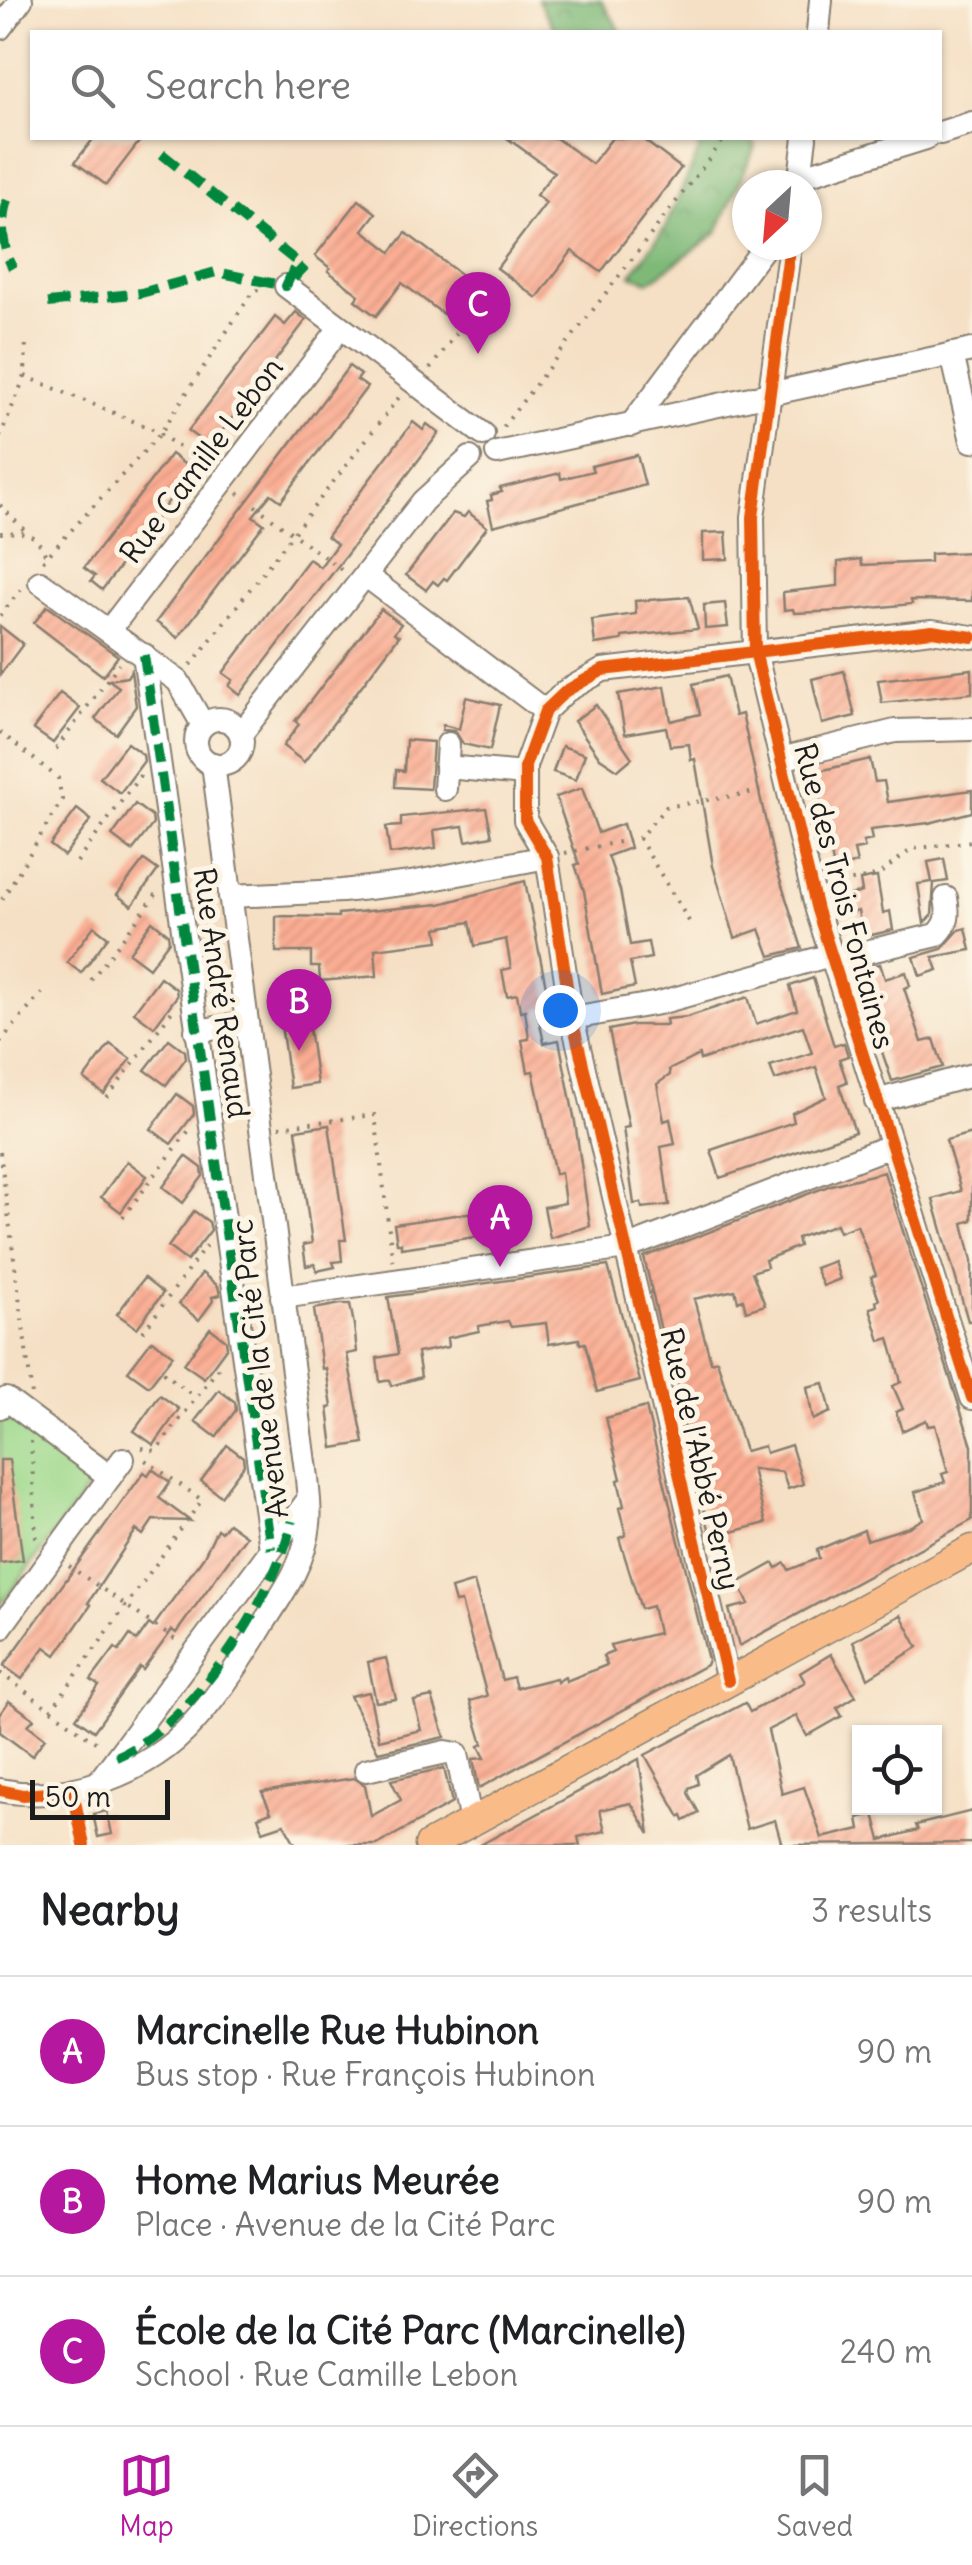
<!DOCTYPE html>
<html lang="en">
<head>
<meta charset="utf-8">
<style>
  :root { --surface:#fff; --page:#f6f6f6; --text:#202124; --muted:#757577; --line:#e0e0e0; --accent:#b5179e }
  body { margin:0; font-family:Delius,sans-serif; background:var(--page); color:var(--text) }
  .controls { position:absolute; right:30px; bottom:30px; display:grid; overflow:hidden; border-radius:0px; box-shadow:0 2px 8px #0004 }
  .controls button { width:90px; height:90px; display:grid; place-items:center; padding:0; border:0; border-bottom:2px solid var(--line); background:var(--surface); color:var(--text); font:50px sans-serif }
  .compass { position:absolute; left:732px; top:170px; width:90px; height:90px; border-radius:50%; background:var(--surface); box-shadow:0 2px 8px #0004; rotate:206deg }
  .scale { position:absolute; left:30px; bottom:25px; width:140px; box-sizing:border-box; padding-left:10px; border:5px solid #1c1c1c; border-top:0; font-size:28px; line-height:35px; white-space:nowrap; color:#1c1c1c; -webkit-text-stroke:8px #fcf5e5; paint-order:stroke }
  .you { position:absolute; left:560px; top:1010px; width:35px; height:35px; margin:-25px; border:8px solid #fff; border-radius:50%; background:#1a73e8; box-shadow:0 0 0 15px #1a73e833 }
  .badge { display:grid; place-items:center; width:65px; height:65px; border-radius:50%; background:var(--accent); color:#fff; font-size:32px; font-weight:700 }
  .pin { position:absolute; translate:-50% -82px; filter:drop-shadow(0 2px 5px #0008) }
  .pin::after { content:''; position:absolute; top:52px; width:35px; height:30px; background:inherit; clip-path:polygon(0 0,100% 0,50% 100%) }
  .list { margin:0; padding:0; list-style:none }
  h2 { display:flex; justify-content:space-between; align-items:center; height:130px; margin:0; padding:0 40px; font-size:42px }
  h2 small { font-size:32px; font-weight:400; color:var(--muted) }
  .list li { display:grid; grid-template-columns:65px 1fr auto; gap:30px; align-items:center; box-sizing:border-box; height:150px; padding:0 40px; border-top:2px solid var(--line) }
  .list b { display:block; font-size:38px; white-space:nowrap }
  .list p { margin:0; font-size:32px; white-space:nowrap; color:var(--muted) }
  .list em { font-size:32px; font-style:normal; color:var(--muted) }
  .icon { flex:none; width:55px; height:55px; fill:none; stroke:currentColor; stroke-width:2; stroke-linecap:round; stroke-linejoin:round }
  .map { position:relative; flex:none; width:972px; height:1845px; overflow:hidden }
  .search { position:absolute; background:var(--surface); box-shadow:0 2px 8px #0004; left:30px; right:30px; top:30px; height:110px; display:flex; align-items:center; gap:25px; box-sizing:border-box; padding:0 35px; border-radius:0px; color:var(--muted); font-size:38px }
  .sheet { height:580px; background:var(--surface) }
  nav { display:flex; justify-content:space-around; align-items:center; box-sizing:border-box; height:140px; border-top:2px solid var(--line); background:var(--surface); font-size:28px; color:var(--muted) }
  nav a { display:grid; justify-items:center; gap:5px }
  nav .on { color:var(--accent) }
  .map>svg:first-child { display:block }
</style>
</head>
<body>
<div class="map">
<svg width="972" height="1845" viewBox="0 0 972 1845">
  <defs>
    <pattern id="forest-crowns" width="20" height="18" patternUnits="userSpaceOnUse" patternTransform="scale(2.5)"><rect width="20" height="18" fill="#7eb978"/><path d="M2 6a3 3 0 1 1 6 0M12 15a3 3 0 1 1 6 0" fill="none" stroke="#6c9e67"/></pattern>
    <pattern id="building-hatch" width="6" height="6" patternUnits="userSpaceOnUse" patternTransform="scale(2.5)"><rect width="6" height="6" fill="#fbad93"/><path d="M-1 1l2-2M0 6l6-6M5 7l2-2" fill="none" stroke="#d7947e"/></pattern>
  </defs>
  <rect width="100%" height="100%" fill="#fcf5e5"/>
  <filter id="ink" filterUnits="userSpaceOnUse"><feTurbulence type="fractalNoise" baseFrequency=".01" numOctaves="2"/><feDisplacementMap in="SourceGraphic" scale="20" xChannelSelector="R" yChannelSelector="G"/><feConvolveMatrix kernelMatrix="1 2 1 2 8 2 1 2 1" color-interpolation-filters="sRGB"/></filter>
  <filter id="wash" filterUnits="userSpaceOnUse"><feTurbulence type="fractalNoise" baseFrequency=".0048" numOctaves="4" result="noise"/><feDisplacementMap in="SourceGraphic" scale="40" xChannelSelector="R" yChannelSelector="G"/><feGaussianBlur stdDeviation="2.25" result="paint"/><feColorMatrix in="noise" values="0 0 0 0 0 0 0 0 0 0 0 0 0 0 0 0 0 1.4 0 .05"/><feComposite in="paint" operator="in"/></filter>
  <g filter="url(#wash)">
    <rect width="100%" height="100%" fill="#f5e0c5"/>
    <path fill="#9dd98c" stroke="#5c7a54" stroke-width="2.5" d="M4,1412L102,1470L0,1606V1417Z"/>
    <g fill="url(#forest-crowns)" stroke="#4d6a4a" stroke-width="2.5">
      <path d="M538,0H601L621,32H556Z"/>
      <path d="M686,138H746L756,145L716,234L650,281L631,275L665,228L700,148Z"/>
    </g>
    <g id="blocks">
      <g fill="url(#building-hatch)">
        <path d="M94,138H142L106,185L75,162Z"/>
        <path d="M507,138H556L592,164L612,138H641L681,168L601,272L572,251L537,298L497,268L546,203L536,195L554,172Z"/>
        <path d="M359,200L376,213L363,230L391,252L406,233L468,280L443,314L402,283L376,316L355,300L359,295L328,271L330,268L315,256Z"/>
        <path d="M296,312L306,320L210,447L188,431L275,317L285,325Z"/>
        <path d="M349,366L361,375L357,380L367,387L281,501L271,494L253,516L264,524L178,638L156,622Z"/>
        <path d="M413,422L423,430L427,424L439,433L240,695L229,686L233,680L223,673L309,559L320,567L337,544L327,536Z"/>
        <path d="M171,454L192,470L102,590L91,581L95,576L84,568Z"/>
        <path d="M637,455L645,485L493,526L487,501L492,500L491,495L502,492L500,488L560,473L561,479L593,471L591,466Z"/>
        <path d="M468,512L487,527L447,580L444,578L438,585L433,581L426,590L406,575L453,513L464,517Z"/>
        <path d="M726,532L728,559L703,560V533Z"/>
        <path d="M972,552V601L911,600L912,604L843,611L794,613L793,609L784,610L783,592L838,586V562L861,559L862,565L930,562V554Z"/>
        <path d="M689,597L698,629L622,637V640L595,644L592,620L636,614L635,601Z"/>
        <path d="M725,603L728,627L705,629L704,605Z"/>
        <path d="M47,606L118,656L103,676L34,623Z"/>
        <path d="M381,609L401,624L394,633L399,636L304,762L283,746L299,724L295,721Z"/>
        <path d="M0,626L23,644L0,675Z"/>
        <path d="M972,669V693L882,703L878,680Z"/>
        <path d="M131,671L136,706L116,734L95,719L119,687L109,680L127,677Z"/>
        <path d="M844,671L855,716L822,724L812,679Z"/>
        <path d="M726,676L735,716L742,714L775,864L802,948L770,956L760,929L735,938L713,866L695,759L691,760L689,744L670,746L666,727L625,734L618,694L665,686L671,721L700,714L693,684Z"/>
        <path d="M60,693L80,708L53,743L33,729Z"/>
        <path d="M466,697L500,705L490,750L463,744L455,731L442,730L443,725L459,729Z"/>
        <path d="M596,705L632,758L618,770L600,758L574,721Z"/>
        <path d="M406,740L433,742L430,789L395,787L396,770L404,771Z"/>
        <path d="M127,743L143,755L144,761L120,793L100,778Z"/>
        <path d="M562,746L585,754L576,780L553,772Z"/>
        <path d="M870,759L875,782L884,781L888,802L972,790V812L929,823L870,830L872,840L863,842L865,848L854,850L857,863L834,869L815,772Z"/>
        <path d="M582,788L598,833L623,824L630,848L608,856L620,890L630,945L648,942L651,958L630,962L635,987L602,994L584,891L575,865L579,864L556,797Z"/>
        <path d="M135,804L152,817L153,824L132,851L112,836Z"/>
        <path d="M486,808L492,836L466,841L463,826L434,830L436,848L390,854L386,827L401,826V817Z"/>
        <path d="M77,809L91,820L64,856L50,845Z"/>
        <path d="M944,859L948,881L934,883L932,915L924,923L918,884L932,882L928,862Z"/>
        <path d="M144,860L158,870L132,906L117,895Z"/>
        <path d="M877,877L883,913L890,911L893,930L863,937L858,911L838,917L833,900L862,892L860,880Z"/>
        <path d="M525,881L550,1007L537,1009L544,1043L559,1040L575,1122L590,1226L550,1238L544,1207L565,1203L561,1173L555,1174L533,1071L528,1072L522,1040L529,1039L525,1010L520,1011L517,994L507,996L502,970L511,968L506,939L475,946L470,922L437,928L439,941L375,949L377,976L320,981L319,967H311V952H276V916L338,917V914L440,904Z"/>
        <path d="M152,921L168,934L169,941L149,968L129,953Z"/>
        <path d="M94,926L108,937L81,973L67,962Z"/>
        <path d="M966,928L971,950L933,957L938,970L920,976L914,957L942,949L959,930Z"/>
        <path d="M880,964L885,979L906,972L910,986L904,988L922,1042L934,1039L943,1067L892,1081L854,970Z"/>
        <path d="M160,977L176,989L177,996L154,1027L134,1012Z"/>
        <path d="M813,978L834,1046L844,1043L848,1056L839,1059L847,1082L839,1085L855,1132L720,1178L711,1150L794,1122L792,1113L826,1097L816,1067L775,1080L770,1066L812,1053L803,1026L700,1060L699,1055L669,1070L670,1075L657,1084L664,1121L670,1119L675,1144L661,1147L669,1205L642,1208L641,1203L634,1204L623,1128L629,1127L609,1030L633,1025H667L666,1019L687,1017L748,997L756,1024L797,1010L790,986Z"/>
        <path d="M307,1014L317,1084L290,1088L280,1018Z"/>
        <path d="M169,1039L185,1051L186,1058L166,1085L145,1070Z"/>
        <path d="M110,1044L131,1059L104,1094L84,1079Z"/>
        <path d="M177,1094L193,1106L194,1114L171,1144L151,1129Z"/>
        <path d="M329,1125L346,1240H340L342,1261L333,1262L335,1267L317,1271L315,1264L306,1266L303,1245L312,1243L296,1130Z"/>
        <path d="M972,1133V1220L963,1223L972,1261V1321H968L933,1199L961,1191L946,1140Z"/>
        <path d="M186,1156L202,1168L203,1176L183,1203L163,1187Z"/>
        <path d="M127,1161L147,1176L121,1212L101,1197Z"/>
        <path d="M884,1172L972,1446V1520L739,1646L729,1609L749,1604L738,1583L774,1563L777,1568L785,1563L789,1570L819,1558L817,1550L864,1530L867,1540L909,1527L923,1519L915,1492L945,1482L942,1474L948,1472L935,1425L928,1426L926,1420L902,1431L896,1412L903,1409L893,1386L901,1382L900,1378L889,1338L880,1341L870,1308L877,1306L876,1301L879,1300L871,1277L876,1275L857,1225L839,1232L836,1224L797,1238L799,1246L765,1260L767,1267L752,1272L765,1305L746,1311L743,1299L738,1301L735,1290L694,1299L711,1362L717,1360L745,1451L764,1446L766,1453L791,1445L803,1484L788,1489L782,1472L752,1469L766,1523L728,1533L731,1545L714,1549L677,1399L681,1398L675,1373L671,1374L644,1257L831,1185Z"/>
        <path d="M503,1208L506,1227L496,1229V1234L401,1248V1243H397L394,1224Z"/>
        <path d="M194,1211L209,1222L211,1230L187,1261L168,1247Z"/>
        <path d="M834,1261L840,1279L823,1286L815,1268Z"/>
        <path d="M608,1266L640,1381L597,1392L585,1343L580,1344L579,1339L549,1344L546,1323L511,1327L508,1321L479,1326V1331L447,1338L448,1347L417,1353L421,1377L391,1386L390,1380L380,1382L377,1358L398,1354L388,1297Z"/>
        <path d="M202,1273L218,1286L220,1295L212,1297L213,1301L199,1320L179,1304Z"/>
        <path d="M144,1278L163,1293L137,1328L117,1314Z"/>
        <path d="M341,1304H350L354,1325L357,1352L347,1354L364,1443L333,1448L328,1408L332,1407L329,1388L326,1368L322,1369L314,1309Z"/>
        <path d="M210,1328L226,1340L227,1347L204,1378L184,1364Z"/>
        <path d="M152,1340L173,1355L149,1386L128,1371Z"/>
        <path d="M824,1383L831,1412L813,1420L807,1387Z"/>
        <path d="M219,1390L235,1402L236,1410L216,1437L195,1421Z"/>
        <path d="M160,1395L179,1409L154,1445L134,1431Z"/>
        <path d="M646,1407L708,1660L706,1665L479,1788L473,1759L485,1758L479,1746L483,1744L470,1701L487,1696L461,1602L455,1603L451,1589L474,1582L502,1680L513,1677L516,1688L556,1678L557,1682L565,1677L566,1681L607,1665L603,1656L613,1652L610,1645L658,1633L652,1606L641,1609L619,1538L626,1535L619,1508L624,1506L618,1480L621,1479L606,1418Z"/>
        <path d="M227,1445L243,1457L244,1465L221,1496L201,1481Z"/>
        <path d="M0,1460H9L23,1560L0,1563Z"/>
        <path d="M152,1469L170,1482L159,1498L190,1521L153,1520L143,1535L136,1530L88,1603L91,1605L56,1655L45,1647L22,1679L4,1666L144,1472L148,1475Z"/>
        <path d="M228,1523L246,1536L176,1633L172,1630L143,1670L140,1667L94,1731L76,1718L99,1686L91,1680L115,1648L119,1651L130,1635L137,1641L149,1624L153,1627L204,1556L217,1529L221,1532Z"/>
        <path d="M901,1615L918,1647L868,1678L853,1641Z"/>
        <path d="M831,1654L856,1696L837,1708L842,1716L807,1736L796,1716L768,1730L782,1794L804,1787L822,1838L860,1829L858,1818L874,1814L881,1840L918,1830L916,1825L972,1811V1843L782,1845L775,1820L747,1829L729,1755L696,1775L698,1784L689,1788L688,1793L699,1813L684,1821L682,1816L680,1817L645,1755L745,1703L750,1712L805,1682L800,1673Z"/>
        <path d="M386,1658L396,1699L376,1702L368,1662Z"/>
        <path d="M369,1692L379,1740L421,1730L414,1701L432,1697L445,1737L378,1752L350,1696Z"/>
        <path d="M9,1701L34,1719L28,1725L45,1738L32,1756L0,1732V1714Z"/>
        <path d="M639,1759L650,1834L631,1803L600,1810L605,1831L578,1837L580,1845H480Z"/>
        <path d="M444,1768L452,1803L376,1845H296L284,1824L263,1831L258,1817L271,1812L262,1792L354,1778L365,1785L371,1816L401,1800L391,1780Z"/>
        <path d="M107,1811L112,1834L98,1837L93,1814Z"/>
      </g>
    </g>
  </g>
  <g filter="url(#ink)">
    <use href="#blocks" fill-opacity="0" stroke="#887e70" stroke-width="2.5"/>
    <g fill="none" stroke-linecap="round" stroke-linejoin="round">
      <defs>
        <g id="minor">
          <path d="M0,28L21,0"/>
          <path d="M818,32L821,0"/>
          <path d="M940,133L972,123"/>
          <path d="M800,177L926,138"/>
          <path d="M799,185L805,138"/>
          <path d="M790,245L753,517L755,651L817,910L972,1398"/>
          <path d="M286,286L483,434"/>
          <path d="M952,354L972,441"/>
          <path d="M631,425L766,245"/>
          <path d="M497,453L972,350"/>
          <path d="M365,575L545,711"/>
          <path d="M40,582L178,681L203,725"/>
          <path d="M110,629L340,328"/>
          <path d="M144,655L271,1549"/>
          <circle cx="219" cy="742" r="23"/>
          <path d="M241,734L423,501L470,458"/>
          <path d="M781,759L895,731L972,729"/>
          <path d="M446,767L525,774"/>
          <path d="M445,789L448,744"/>
          <path d="M230,896L342,891L411,883L547,857"/>
          <path d="M832,960L937,935C949,923 949,915 946,898"/>
          <path d="M572,1018L659,1003L831,955"/>
          <path d="M196,1031L247,1024"/>
          <path d="M876,1101L972,1075"/>
          <path d="M282,1297L626,1248L890,1146"/>
          <path d="M0,1407L6,1399L110,1477"/>
          <path d="M0,1628L123,1459"/>
          <path d="M728,1681L572,1018L547,857L525,820V766L545,711L566,691L603,670L932,631L972,637"/>
          <path d="M366,1770L446,1752L457,1754L471,1822"/>
          <path d="M100,1780L308,1500"/>
          <path d="M0,1790C67,1804 149,1773 194,1722C222,1691 244,1656 265,1621C284,1592 306,1560 309,1524C311,1510 308,1493 307,1478L213,764"/>
        </g>
        <path id="major" d="M429,1845L972,1549"/>
      </defs>
      <use href="#minor" stroke="#887e70" stroke-width="26"/>
      <use href="#major" stroke="#887e70" stroke-width="31"/>
      <g stroke="#887e70" stroke-width="4" stroke-dasharray="2.5 8" stroke-linecap="butt">
        <path d="M430,369L496,280"/>
        <path d="M25,376L157,431L207,469"/>
        <path d="M503,427L725,138"/>
        <path d="M0,437L25,376L26,338"/>
        <path d="M238,493L343,571"/>
        <path d="M0,505L26,532"/>
        <path d="M0,533C28,532 35,531 47,558"/>
        <path d="M43,561L160,434L253,291L265,289"/>
        <path d="M0,616L22,588"/>
        <path d="M191,665L400,396"/>
        <path d="M0,732L58,778L62,800L0,903"/>
        <path d="M56,749L119,664"/>
        <path d="M639,838L692,926"/>
        <path d="M565,853L639,838L666,807L768,790"/>
        <path d="M77,862L142,773"/>
        <path d="M831,886L878,875L912,849L972,841"/>
        <path d="M91,980L158,892"/>
        <path d="M0,1042L42,993"/>
        <path d="M107,1098L173,1010"/>
        <path d="M279,1127L375,1115L393,1263"/>
        <path d="M0,1152L32,1395"/>
        <path d="M123,1217L190,1129"/>
        <path d="M143,1332L208,1243"/>
        <path d="M163,1372L196,1398"/>
        <path d="M31,1441L36,1537L40,1540"/>
        <path d="M142,1448L156,1451L223,1362"/>
        <path d="M69,1566L177,1641"/>
        <path d="M0,1673L101,1746"/>
        <path d="M51,1710L202,1500L142,1458"/>
        <path d="M77,1811L84,1845"/>
      </g>
      <use href="#minor" stroke="#fff" stroke-width="22"/>
      <use href="#major" stroke="#f9bc89" stroke-width="28"/>
      <g stroke="#00873e" stroke-width="10" stroke-dasharray="20 10" stroke-linecap="butt">
        <path d="M162,154L297,262L286,286L305,266"/>
        <path d="M7,200C0,221 2,249 13,268"/>
        <path d="M48,303L141,293L216,272L286,286"/>
        <path d="M144,655L271,1549"/>
        <path d="M116,1757C192,1725 274,1600 292,1521"/>
      </g>
      <defs>
        <g id="cycleway">
          <path d="M790,245L753,517L755,651L817,910L972,1398"/>
          <path d="M728,1681L572,1018L547,857L525,820V766L545,711L566,691L603,670L932,631L972,637"/>
          <path d="M0,1790L23,1795L73,1791L84,1845"/>
        </g>
      </defs>
      <use href="#cycleway" stroke="#fcf5e5" stroke-width="19"/>
      <use href="#cycleway" stroke="#e8590c" stroke-width="12"/>
    </g>
  </g>
  <g text-anchor="middle" dominant-baseline="central" stroke-width="10" stroke-linejoin="round" paint-order="stroke">
    <g font-size="30" fill="#1c1c1c" stroke="#fcf5e5">
      <text transform="translate(201 460) rotate(-53)">Rue Camille Lebon</text>
      <text transform="translate(845 896) rotate(75)">Rue des Trois Fontaines</text>
      <text transform="translate(222 993) rotate(82)">Rue André Renaud</text>
      <text transform="translate(259 1369) rotate(-97)">Avenue de la Cité Parc</text>
      <text transform="translate(701 1459) rotate(77)">Rue de l’Abbé Perny</text>
    </g>
  </g>
</svg>
<div class="controls">
<button><svg class="icon" aria-label="locate" viewBox="0 0 24 24"><circle cx="12" cy="12" r="6"/><path d="M12 2v4M12 18v4M2 12h4M18 12h4"/></svg></button>
</div>
<svg class="compass" viewBox="-18 -18 36 36"><path d="M0-13l5 13h-10z" fill="#e53935"/><path d="M0 13l5-13h-10z" fill="#757577"/></svg>
<div class="scale">50 m</div>
<div class="you"></div>
<div class="pin badge" style="left:500px;top:1267px">A</div>
<div class="pin badge" style="left:299px;top:1051px">B</div>
<div class="pin badge" style="left:478px;top:354px">C</div>
<div class="search"><svg class="icon" aria-label="search" viewBox="0 0 24 24"><circle cx="10" cy="10" r="6"/><path d="M15 15l6 6"/></svg>Search here</div>
</div>
<section class="sheet">
<h2>Nearby<small>3 results</small></h2>
<ul class="list">
<li><span class="badge">A</span><div><b>Marcinelle Rue Hubinon</b><p>Bus stop · Rue François Hubinon</p></div><em>90 m</em></li>
<li><span class="badge">B</span><div><b>Home Marius Meurée</b><p>Place · Avenue de la Cité Parc</p></div><em>90 m</em></li>
<li><span class="badge">C</span><div><b>École de la Cité Parc (Marcinelle)</b><p>School · Rue Camille Lebon</p></div><em>240 m</em></li>
</ul>
</section>
<nav>
<a class="on"><svg class="icon" aria-label="map" viewBox="0 0 24 24"><path d="M3 6l6-2 6 2 6-2v14l-6 2-6-2-6 2zM9 4v14M15 6v14"/></svg>Map</a>
<a><svg class="icon" aria-label="directions" viewBox="0 0 24 24"><path d="M12 3l9 9-9 9-9-9zM9 14v-3h6M13 9l2 2-2 2"/></svg>Directions</a>
<a><svg class="icon" aria-label="saved" viewBox="0 0 24 24"><path d="M7 4h10v16l-5-4-5 4z"/></svg>Saved</a>
</nav>
</body>
</html>
